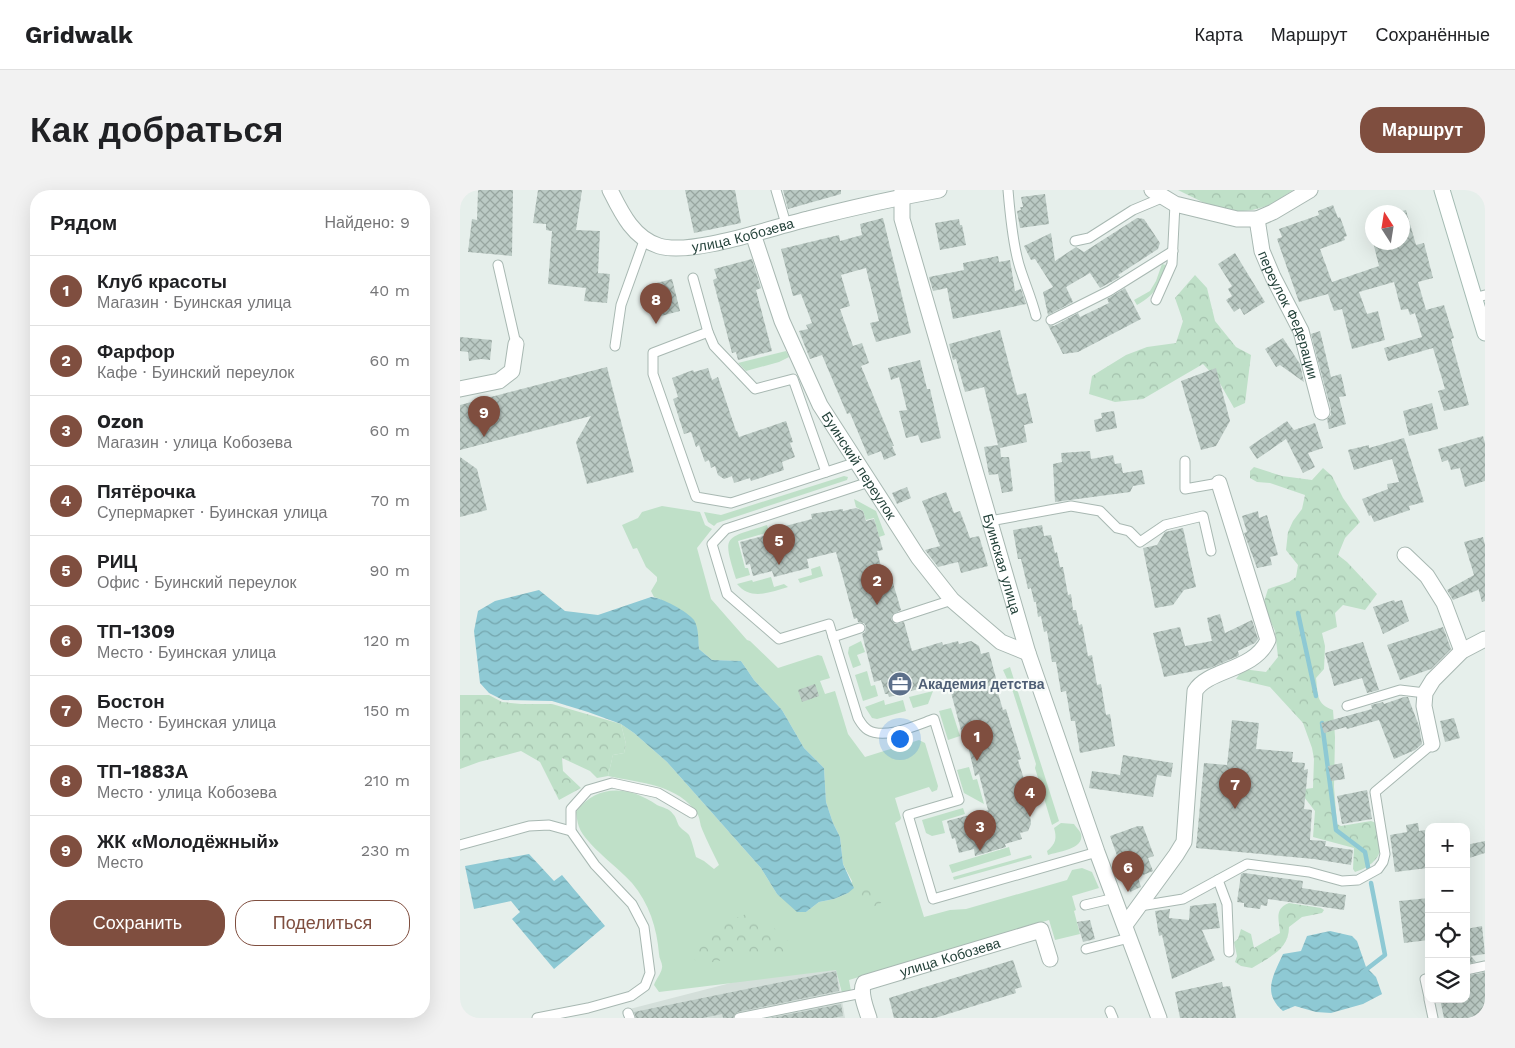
<!DOCTYPE html>
<html lang="ru">
<head>
<meta charset="utf-8">
<style>
  :root { --surface:#fff; --page:#f2f2f2; --text:#202124; --muted:#757577; --line:#e0e0e0; --accent:#7f4e3f }
  body { margin:0; font-family:"Work Sans",sans-serif; background:var(--page); color:var(--text) }
  .controls { position:absolute; right:15px; bottom:15px; display:grid; overflow:hidden; border-radius:10px; box-shadow:0 5px 20px #0002 }
  .controls button { width:45px; height:45px; display:grid; place-items:center; padding:0; border:0; border-bottom:1px solid var(--line); background:var(--surface); color:var(--text); font:25px sans-serif }
  .compass { position:absolute; left:905px; top:15px; width:45px; height:45px; border-radius:50%; background:var(--surface); box-shadow:0 5px 20px #0002; rotate:348deg }
  .you { position:absolute; left:439px; top:548px; width:18px; height:18px; margin:-12px; border:4px solid #fff; border-radius:50%; background:#1a73e8; box-shadow:0 0 0 8px #1a73e833 }
  .badge { display:grid; place-items:center; width:32px; height:32px; border-radius:50%; background:var(--accent); color:#fff; font-size:16px; font-weight:700 }
  .pin { position:absolute; translate:-50% -41px; filter:drop-shadow(0 1px 2px #0008) }
  .pin::after { content:''; position:absolute; top:26px; width:18px; height:15px; background:inherit; clip-path:polygon(0 0,100% 0,50% 100%) }
  .list { margin:0; padding:0; list-style:none }
  h2 { display:flex; justify-content:space-between; align-items:center; height:65px; margin:0; padding:0 20px; font-size:21px }
  h2 small { font-size:16px; font-weight:400; color:var(--muted) }
  .list li { display:grid; grid-template-columns:32px 1fr auto; gap:15px; align-items:center; box-sizing:border-box; height:70px; padding:0 20px; border-top:1px solid var(--line) }
  .list b { display:block; font-size:19px; white-space:nowrap }
  .list p { margin:0; font-size:16px; white-space:nowrap; color:var(--muted) }
  .list em { font-size:16px; font-style:normal; color:var(--muted) }
  .actions { display:flex; gap:10px; padding:15px 20px }
  .actions a { flex:1; padding:11px 0; border:1px solid var(--accent); border-radius:20px; text-align:center; font-size:18px; color:var(--accent) }
  .actions .main { background:var(--accent); color:#fff }
  .icon { flex:none; width:28px; height:28px; fill:none; stroke:currentColor; stroke-width:2; stroke-linecap:round; stroke-linejoin:round }
  .map { position:relative; flex:none; width:1025px; height:828px; overflow:hidden; border-radius:20px }
  header { display:flex; align-items:center; gap:30px; box-sizing:border-box; height:70px; padding:0 25px; background:var(--surface); border-bottom:1px solid var(--line) }
  header strong { font-size:24px }
  nav { display:flex; gap:28px; margin-inline-start:auto; font-size:18px }
  .intro { display:flex; align-items:center; justify-content:space-between; box-sizing:border-box; height:120px; padding:0 30px }
  h1 { margin:0; font-size:35px }
  .button { padding:12px 22px; border-radius:20px; background:var(--accent); color:#fff; font-size:18px; font-weight:700 }
  main { display:flex; gap:30px; padding:0 30px }
  aside { flex:1; background:var(--surface); border-radius:20px; box-shadow:0 5px 20px #0002 }
  .map>svg:first-child { display:block }
</style>
</head>
<body>
<header>
<strong>Gridwalk</strong>
<nav><a>Карта</a><a>Маршрут</a><a>Сохранённые</a></nav>
</header>
<div class="intro"><h1>Как добраться</h1><a class="button">Маршрут</a></div>
<main>
<aside>
<h2>Рядом<small>Найдено: 9</small></h2>
<ul class="list">
<li><span class="badge">1</span><div><b>Клуб красоты</b><p>Магазин · Буинская улица</p></div><em>40 m</em></li>
<li><span class="badge">2</span><div><b>Фарфор</b><p>Кафе · Буинский переулок</p></div><em>60 m</em></li>
<li><span class="badge">3</span><div><b>Ozon</b><p>Магазин · улица Кобозева</p></div><em>60 m</em></li>
<li><span class="badge">4</span><div><b>Пятёрочка</b><p>Супермаркет · Буинская улица</p></div><em>70 m</em></li>
<li><span class="badge">5</span><div><b>РИЦ</b><p>Офис · Буинский переулок</p></div><em>90 m</em></li>
<li><span class="badge">6</span><div><b>ТП-1309</b><p>Место · Буинская улица</p></div><em>120 m</em></li>
<li><span class="badge">7</span><div><b>Бостон</b><p>Место · Буинская улица</p></div><em>150 m</em></li>
<li><span class="badge">8</span><div><b>ТП-1883А</b><p>Место · улица Кобозева</p></div><em>210 m</em></li>
<li><span class="badge">9</span><div><b>ЖК «Молодёжный»</b><p>Место</p></div><em>230 m</em></li>
</ul>
<div class="actions"><a class="main">Сохранить</a><a>Поделиться</a></div>
</aside>
<div class="map">
<svg width="1025" height="828" viewBox="0 0 1025 828">
  <defs>
    <pattern id="forest-crowns" width="20" height="18" patternUnits="userSpaceOnUse" patternTransform="scale(1.25)"><rect width="20" height="18" fill="#bfe0c8"/><path d="M2 6a3 3 0 1 1 6 0M12 15a3 3 0 1 1 6 0" fill="none" stroke="#a4c1ad"/></pattern>
    <pattern id="water-waves" width="16" height="10" patternUnits="userSpaceOnUse" patternTransform="scale(1.25)"><rect width="16" height="10" fill="#8ec9d4"/><path d="M0 5q4-4 8 0t8 0" fill="none" stroke="#74a5ad"/></pattern>
    <pattern id="building-cross-hatch" width="8" height="8" patternUnits="userSpaceOnUse" patternTransform="scale(1.25)"><rect width="8" height="8" fill="#bbcac4"/><path d="M0 0l8 8M0 8l8-8" fill="none" stroke="#98a6a0"/></pattern>
  </defs>
  <rect width="100%" height="100%" fill="#e6efeb"/>
  <path fill="#d4dfda" d="M376,775L385,828H164L162,821L290,788Z"/>
  <g fill="#bfe0c8">
    <path d="M702,74L706,75C700,95 696,104 677,115L674,110L690,101L696,91Z"/>
    <path d="M326,161L329,167L319,172L286,181L278,173Z"/>
    <path d="M384,286L388,287L387,290L257,333L254,336L248,332L244,322L261,325Z"/>
    <path d="M394,309L416,321L425,345L419,347L414,328L406,330L403,321L396,317Z"/>
    <path d="M202,316L240,322L245,335L252,339L237,358L251,409L287,450L290,451L318,478L358,465L362,466L370,488L360,491L365,504L375,501L388,544L405,567L459,550L465,553L478,596L477,600L472,602L469,597L435,608L441,628L440,630L435,633L464,727L490,720L506,719L607,690L612,680L622,678L632,682L639,698L612,706L616,720L614,721L620,744L595,750L589,730L389,790L391,801L382,803L376,780L199,802L194,795C196,789 201,784 202,778C203,773 199,769 199,764C197,738 189,713 172,693C158,677 126,655 119,637C117,632 117,627 116,622C137,593 170,596 197,615C203,618 209,618 213,624C217,628 217,634 220,637C222,640 227,642 229,645C232,651 234,660 236,667L244,671L254,679L259,675C253,663 247,651 242,639C240,635 240,629 238,625C219,594 180,593 148,586L153,565L164,563L166,554L161,534L174,543L207,572L301,678L317,704L346,722L359,712L374,709L388,703L392,691L383,674L380,647L373,633L366,612L364,578L344,558L322,520L294,490L281,471L252,470L239,459L237,439L200,409L194,407L191,401L197,391V387L186,377L177,358L173,359L162,335L178,328L182,322Z"/>
    <path d="M307,335L309,342L278,351L285,378H288L290,385L276,389C262,344 264,349 307,335Z"/>
    <path d="M360,376L363,386L340,393L338,389L352,385L351,379Z"/>
    <path d="M311,387L314,397L324,394L328,397C310,402 291,411 277,394L292,390L293,392Z"/>
    <path d="M401,451L405,462L397,465L401,475L393,478L388,463L389,457Z"/>
    <path d="M550,477L599,631L592,635L575,578L576,574L553,502L543,480Z"/>
    <path d="M407,481L411,496L415,495L418,506L403,511L395,485Z"/>
    <path d="M473,501L468,514L453,518L449,507Z"/>
    <path d="M424,510L425,515L443,510L446,521L417,529L412,528L405,517Z"/>
    <path d="M491,518L500,546L488,550L479,521Z"/>
    <path d="M509,577L513,590L517,589L524,614L504,603L497,580Z"/>
    <path d="M503,618L505,624L482,631L485,643L472,646L466,643L462,630Z"/>
    <path d="M601,633L614,634C616,637 620,641 621,644C625,659 597,662 588,665L587,661C596,654 597,648 594,638Z"/>
    <path d="M549,657L551,665L492,683L489,675Z"/>
    <path d="M571,665L572,668L494,690L493,687Z"/>
  </g>
  <g fill="url(#forest-crowns)">
    <path d="M718,0H833C825,5 816,12 806,16C772,29 748,15 718,0Z"/>
    <path d="M735,85L747,98L755,131L776,157L791,165L785,213L774,218L758,190L743,174L683,209L655,212L629,204L632,186L666,165L687,157L716,153L723,131L715,108Z"/>
    <path d="M794,277L822,286L852,290L863,278L872,286L883,308L900,332L885,348L878,365L887,372L917,404L905,420L883,415L875,423L877,437L862,443L865,456L864,479L856,488C858,504 856,514 873,520L875,547L874,597L877,634L881,636L911,631L916,633C917,641 920,650 920,658C920,670 906,679 895,682L893,679L894,658L853,647L855,621L844,607L845,599L853,598L854,569L852,558L843,533L810,497L776,489L783,479L806,482L818,467L815,441L803,415L808,399L829,392L836,387L838,375L826,360L828,342L833,331L842,319L845,305L810,293L797,292L790,288V281Z"/>
    <path d="M0,505H29L42,512L61,514H92L161,534L166,554L164,563L153,565L148,586L137,588L130,581L102,568L103,581L121,598L99,610L80,572L61,561L19,572L0,579Z"/>
    <path d="M409,697H417L425,706L421,713L409,719L398,713L395,709C396,702 403,700 409,697Z"/>
    <path d="M829,713L861,718L864,720L862,723L842,727L829,737C829,760 809,767 792,778L781,776L775,772L777,766L774,752L778,749L781,739L791,744L794,758L820,743C819,729 814,719 829,713Z"/>
    <path d="M286,724L298,734L312,736L330,753L332,757L322,765L308,762L242,774L235,770L232,761C244,741 266,732 286,724Z"/>
  </g>
  <g fill="url(#water-waves)">
    <path d="M79,400L105,421L138,425L191,407C201,407 228,422 234,430C239,438 238,450 239,459L252,470L281,471L294,490L322,520L344,558L364,578L366,612L373,633L380,647L383,674L394,698L388,703L374,709L359,712L346,722H337L317,704L301,678L207,572L174,543L161,534L128,522L92,511L43,510L29,503L20,493L14,441L18,421L35,411Z"/>
    <path d="M69,664L94,691L102,685L145,736L94,779L52,729L60,722L51,711L14,719L5,676Z"/>
    <path d="M870,741L892,746L897,751L906,777L916,787L922,804L903,814L871,823L856,822L835,816L823,821C802,803 813,786 823,764L841,761L847,746Z"/>
  </g>
  <g fill="none" stroke-linecap="round" stroke-linejoin="round">
    <g stroke="#8ec9d4" stroke-width="4.5">
      <path d="M838,423L856,506"/>
      <path d="M862,533L876,640L905,662L908,677"/>
      <path d="M903,782L925,765L911,693"/>
    </g>
  </g>
  <g fill="url(#building-cross-hatch)">
    <path d="M18,0H53L52,66L8,62L12,29L17,30Z"/>
    <path d="M78,0H122L116,40L140,41L138,83L150,84L147,113L124,111L126,98L88,94L92,41L86,40V34L73,33Z"/>
    <path d="M225,0H275L281,33L234,43Z"/>
    <path d="M323,0H381V4L328,19Z"/>
    <path d="M585,4L589,34L560,38L557,21L561,20L560,17H563L561,7Z"/>
    <path d="M873,15L878,28L880,27L887,46L884,47L885,50L860,59L872,92L919,76L913,52H942V21L946,20L956,55L964,53L973,88L958,92L966,120L984,115L994,148L991,149L1009,215L984,221L978,201L985,199L973,158L928,171L924,158L962,147L955,123L950,125L948,119L941,120L934,92L899,102L907,124L918,121L925,150L892,159L882,119L874,121L868,104L839,112L817,49L822,47L819,39L859,25L858,21Z"/>
    <path d="M423,28L451,143L416,152L410,133L419,131L406,78L381,85L390,116L380,119L393,156L402,153L409,173L401,176L434,256H432L436,265L424,270L421,261L408,266L390,223L387,224L362,165L350,169L339,141L348,139L346,135L352,133L341,104L333,106L321,59L379,45L380,51L402,45L400,34Z"/>
    <path d="M677,28L684,29L700,53L698,59L658,85L660,87L640,98L630,83L606,97L613,112L588,125L583,102L593,97L575,69L571,70L564,56L591,43L595,71L616,57L624,62Z"/>
    <path d="M499,29L500,35H502L506,55L480,60L475,33Z"/>
    <path d="M775,63L805,112L784,125L780,118L774,122L766,110L772,106L768,99L772,96L758,74Z"/>
    <path d="M538,66L539,72L550,70L555,101L561,99L566,114L493,129L487,98L473,101L469,87L504,80L503,73Z"/>
    <path d="M292,69L301,98L296,100L312,161L278,170L276,162L272,163L253,90L257,88L254,79Z"/>
    <path d="M212,89L220,121L201,126L193,94Z"/>
    <path d="M665,98L681,129L618,162L603,164L588,135L594,136L618,123L620,127L649,113L647,109Z"/>
    <path d="M540,140L557,205L566,203L573,233L564,235L567,252L540,258L541,267H549L553,301L542,303L538,284L529,285L524,257L538,255L524,197L505,202L496,169L493,170L489,154Z"/>
    <path d="M860,141L871,187L881,184L886,206L879,207L886,234L869,239L867,229L871,225V220L851,144Z"/>
    <path d="M0,147L32,150L30,170L21,169L9,171L8,162L0,161Z"/>
    <path d="M823,148L840,174L844,192L820,175L816,177L805,159Z"/>
    <path d="M460,170L467,199H470L481,248L461,253L458,245L446,248L439,221L447,220L439,187L431,190L428,178Z"/>
    <path d="M147,177L174,282L127,294L116,252L131,226L0,260V215Z"/>
    <path d="M248,178L252,190L258,187L276,241H277L279,247L326,231L333,252L330,253L335,267L322,272L324,280L291,291L290,288L274,293L272,286L264,289L258,285L255,276L251,278L249,270L245,272L239,255L236,257L231,242L224,244L213,209L218,207L212,188L233,180L234,182Z"/>
    <path d="M756,178L770,231L756,256L741,260L721,191Z"/>
    <path d="M972,213L978,239L949,246L943,221Z"/>
    <path d="M654,221L657,238L636,242L634,230L642,228L641,223Z"/>
    <path d="M827,231L834,240L855,233L863,258L848,263L855,277L843,283L826,249L797,269L789,257Z"/>
    <path d="M1023,246L1025,253V291L1005,297L1000,278L991,280L988,270L982,272L978,259Z"/>
    <path d="M944,248L964,312L949,316L950,320L914,332L911,325L909,326L902,309L928,299L927,294L939,292L932,269L894,280L888,260L909,255V258Z"/>
    <path d="M630,261L631,269L653,265L655,274L661,273L663,283L682,280L685,294L673,296L670,302L595,312L593,274L602,272L601,263Z"/>
    <path d="M0,267L17,279L27,320L0,327Z"/>
    <path d="M447,297L451,308L437,314L432,303Z"/>
    <path d="M486,302L494,323L500,321L510,348L519,346L528,376L501,383L498,372L478,377L465,360L480,356L462,311Z"/>
    <path d="M396,318L403,321L406,331L414,329L423,360L417,361L424,388L431,386L441,420L433,424L431,429L435,434L444,432L452,461L482,452L483,455L498,451L499,454L511,451L519,456L521,464L529,462L537,492L535,493L543,520L546,519L561,569L558,570L572,615L569,616L571,634L568,641L560,643L562,649L545,654L546,657L515,666L514,659L499,663L495,648L492,649L487,631L528,620L519,584L515,586L507,551L504,552L488,491L429,507L428,504H425L421,490L414,492L402,444L405,442L406,436L404,433L398,432L397,428L394,429L376,362L347,369L349,378L314,387L312,381L293,386L290,374L286,375L280,352L311,344L310,340L352,329L351,324L383,319V321Z"/>
    <path d="M798,321L799,328L807,325L818,365L810,367L812,375L797,378L784,343L787,342L782,326Z"/>
    <path d="M582,335L584,346L591,345L595,363L597,362L600,377H603L608,405L611,404L613,420H616L619,435L622,434L628,466L632,465L637,495L641,494L646,525L650,524L655,556L620,563L615,531H611L606,501L601,502L596,472H592L587,441L584,442L581,426L578,427L576,412H574L571,398L568,399L561,369H558L553,340Z"/>
    <path d="M723,338L736,397L724,400L713,415L695,418L683,358L697,355L705,342Z"/>
    <path d="M1023,347L1025,355V411L1022,412L1018,398V400L993,410L987,400L1014,385L1004,352Z"/>
    <path d="M934,410L935,412L942,410L949,431L923,444L913,417Z"/>
    <path d="M760,424L765,443L792,430L798,449L795,453L778,461L779,465L778,466L750,478L704,487L693,443L720,437L725,456L752,451L747,428Z"/>
    <path d="M983,437L991,459L971,479L940,490L927,455Z"/>
    <path d="M903,452L919,500L907,503L902,488L874,496L865,463Z"/>
    <path d="M355,494L359,506L342,512L338,500Z"/>
    <path d="M944,507H948L959,536L962,554L955,560L934,569L919,530L887,539L886,537L864,543L861,533L912,519L911,515L923,512L924,514Z"/>
    <path d="M994,528L1000,548L985,552L980,531Z"/>
    <path d="M772,530L799,533L796,559L833,562L832,572L845,573L844,580L848,579L844,619L852,620L850,650L866,651L865,656L893,660L891,675L854,669L736,658L744,573L767,575Z"/>
    <path d="M663,565L713,573L711,587L697,585L693,607L629,598L632,581L660,585Z"/>
    <path d="M882,573L885,589L871,591L868,576Z"/>
    <path d="M907,600L912,629L882,634L877,606Z"/>
    <path d="M958,633L959,641L965,640L968,678L935,682L930,645L947,642L946,635Z"/>
    <path d="M678,636H683L694,666L688,668L693,681L678,687L681,697L670,702L650,646Z"/>
    <path d="M1025,651V663L1006,669V655Z"/>
    <path d="M784,683L843,691L842,698L886,705L884,720L808,709L807,716L801,715L800,719L784,717V713L777,712L781,684Z"/>
    <path d="M969,708V750L944,753L939,711Z"/>
    <path d="M756,713L760,738L742,740L755,770L712,789L702,745L699,746L695,721L710,719L709,728L729,730L730,716Z"/>
    <path d="M630,730L635,749L623,752L617,732Z"/>
    <path d="M1022,736L1025,764L1011,766L1016,772L1006,774V739Z"/>
    <path d="M553,770L562,797L555,799L556,803L475,828H434L429,808Z"/>
    <path d="M376,781L379,801L278,822L275,824L273,828H263L262,824L243,828H176L174,822Z"/>
    <path d="M1025,782V828H984L980,809H1006V786Z"/>
    <path d="M762,792L763,797L770,796L776,828H720L715,802Z"/>
    <path d="M381,814L383,826L373,828H310Z"/>
  </g>
  <g fill="none" stroke-linecap="round" stroke-linejoin="round">
    <defs>
      <g id="service">
        <path d="M316,0L326,34"/>
        <path d="M548,0C550,24 553,59 561,81C566,96 572,110 576,126"/>
        <path d="M615,51L629,48L673,20L704,7"/>
        <path d="M38,75L56,154"/>
        <path d="M233,88L248,142L254,156L295,199L333,189L366,282"/>
        <path d="M1014,108L1025,105"/>
        <path d="M696,110L712,74L715,14"/>
        <path d="M591,130L649,101L713,61"/>
        <path d="M248,142L193,163V184L236,307L271,313L397,272"/>
        <path d="M155,156L161,115L185,48"/>
        <path d="M725,271V299L759,293"/>
        <path d="M409,292L266,339L252,354L267,404L319,449L369,434L398,528C401,533 403,537 408,540C425,550 457,535 474,529L499,610L448,625L473,709L637,662"/>
        <path d="M530,331L611,316L640,321L657,338L669,341L680,352L705,335L743,326L751,361"/>
        <path d="M437,428L492,410"/>
        <path d="M373,447L400,438"/>
        <path d="M887,516L940,500L965,503"/>
        <path d="M0,655L69,636L89,635L111,641"/>
        <path d="M758,690L767,714L769,762"/>
        <path d="M625,715L655,708"/>
        <path d="M680,716L723,709L787,674L849,682L882,691L898,690L918,679L923,672L925,664L915,602L972,554"/>
        <path d="M626,759L669,748"/>
        <path d="M1006,780L1025,776"/>
        <path d="M969,788L965,789L969,807"/>
        <path d="M969,809L973,828"/>
        <path d="M650,821L653,828"/>
        <path d="M168,823L170,828"/>
        <path d="M77,828L128,818L171,806L185,796L190,783L184,737L172,714L135,675L111,641V619L128,600L152,593L198,603L232,623"/>
        <path d="M279,828L402,803"/>
      </g>
      <g id="minor">
        <path id="s1" d="M150,0C161,22 173,48 199,56C232,66 313,37 348,29C391,18 435,8 479,0"/>
        <path id="s2" d="M442,0V29L568,463L637,662L699,828"/>
        <path d="M692,0L715,14L777,29H797L813,22L850,0"/>
        <path id="s3" d="M797,29L802,61L813,87L841,141L862,222"/>
        <path id="s4" d="M293,44L322,131L360,215L458,367L492,410L541,452L568,463"/>
        <path d="M0,199L39,191L52,181L56,154"/>
        <path d="M945,365L967,386L984,413L1002,461"/>
        <path d="M972,554L964,516L965,503L973,490L1002,461L1025,449"/>
        <path d="M665,735L716,665L724,652L735,501C748,479 794,481 808,450L759,293"/>
        <path id="s5" d="M409,828C406,818 399,803 404,793L581,740L590,769"/>
      </g>
      <path id="secondary" d="M982,0L1025,143"/>
    </defs>
    <use href="#service" stroke="#a8b8b2" stroke-width="11"/>
    <use href="#minor" stroke="#a8b8b2" stroke-width="17"/>
    <use href="#secondary" stroke="#a4bbb3" stroke-width="17"/>
    <use href="#service" stroke="#fff" stroke-width="9"/>
    <use href="#minor" stroke="#fff" stroke-width="15"/>
    <use href="#secondary" stroke="#fff" stroke-width="15"/>
  </g>
  <defs>
    <symbol id="office-disc" viewBox="-11 -11 22 22"><circle r="9.5" fill="#5c6f8a" stroke="#f7fbf9"/><path d="M-6-3h4V-5.5h4V-3h4V5H-6ZM-1-4.5V-3h2v-1.5ZM-6 0V1H6V0Z" fill="#fff"/></symbol>
  </defs>
  <g fill-rule="evenodd">
    <use href="#office-disc" x="426" y="480" width="28" height="28"/>
  </g>
  <g text-anchor="middle" dominant-baseline="central" stroke-width="4.5" stroke-linejoin="round" paint-order="stroke">
    <g font-size="14" fill="#24423a" stroke="#f7fbf9">
      <text stroke="none"><textPath href="#s1" startOffset="162">улица Кобозева</textPath></text>
      <text stroke="none"><textPath href="#s3" startOffset="102">переулок Федерации</textPath></text>
      <text stroke="none"><textPath href="#s4" startOffset="256">Буинский переулок</textPath></text>
      <text stroke="none"><textPath href="#s2" startOffset="388">Буинская улица</textPath></text>
      <text stroke="none"><textPath href="#s5" startOffset="126">улица Кобозева</textPath></text>
    </g>
    <g font-size="14" font-weight="bold" fill="#4e5e75" stroke="#f7fbf9" text-anchor="start">
      <text x="458" y="494">Академия детства</text>
    </g>
  </g>
</svg>
<div class="controls">
<button>+</button>
<button>−</button>
<button><svg class="icon" aria-label="locate" viewBox="0 0 24 24"><circle cx="12" cy="12" r="6"/><path d="M12 2v4M12 18v4M2 12h4M18 12h4"/></svg></button>
<button><svg class="icon" aria-label="layers" viewBox="0 0 24 24"><path d="M12 4l9 5-9 5-9-5zM3 14l9 5 9-5"/></svg></button>
</div>
<svg class="compass" viewBox="-18 -18 36 36"><path d="M0-13l5 13h-10z" fill="#e53935"/><path d="M0 13l5-13h-10z" fill="#757577"/></svg>
<div class="you"></div>
<div class="pin badge" style="left:517px;top:571px">1</div>
<div class="pin badge" style="left:417px;top:415px">2</div>
<div class="pin badge" style="left:520px;top:661px">3</div>
<div class="pin badge" style="left:570px;top:627px">4</div>
<div class="pin badge" style="left:319px;top:375px">5</div>
<div class="pin badge" style="left:668px;top:702px">6</div>
<div class="pin badge" style="left:775px;top:619px">7</div>
<div class="pin badge" style="left:196px;top:134px">8</div>
<div class="pin badge" style="left:24px;top:247px">9</div>
</div>
</main>
</body>
</html>
